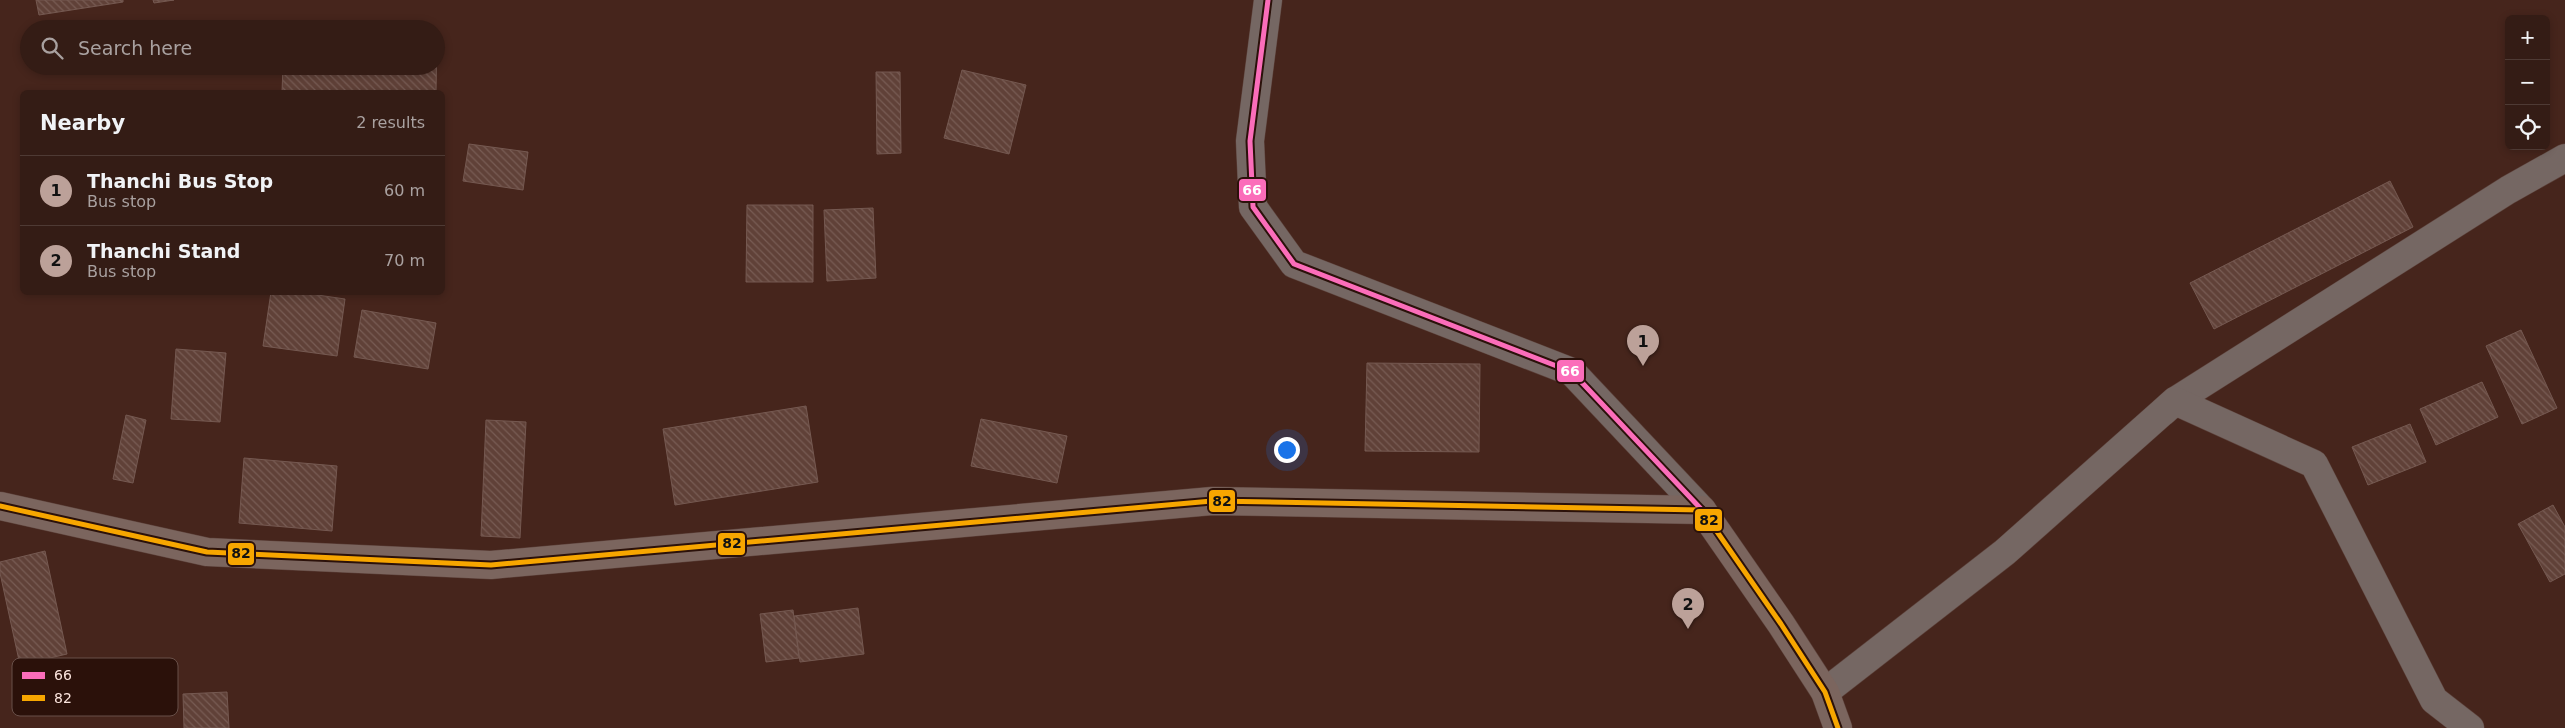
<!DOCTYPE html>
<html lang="en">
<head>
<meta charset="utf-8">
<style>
  :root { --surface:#341c15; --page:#3c251e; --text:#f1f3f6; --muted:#a9a1a0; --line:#4e3a34; --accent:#bca199 }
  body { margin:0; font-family:"DejaVu Sans",sans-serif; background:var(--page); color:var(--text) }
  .controls { position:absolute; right:15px; top:15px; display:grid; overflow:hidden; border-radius:8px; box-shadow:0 2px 8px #0003 }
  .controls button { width:45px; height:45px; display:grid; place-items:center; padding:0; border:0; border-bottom:1px solid var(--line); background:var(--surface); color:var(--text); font:25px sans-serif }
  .you { position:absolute; left:1286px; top:449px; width:18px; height:18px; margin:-12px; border:4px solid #fff; border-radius:50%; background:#1a73e8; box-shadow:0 0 0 8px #1a73e833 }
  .badge { display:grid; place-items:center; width:32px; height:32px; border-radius:50%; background:var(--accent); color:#111; font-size:16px; font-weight:700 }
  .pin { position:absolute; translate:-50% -41px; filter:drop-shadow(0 1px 2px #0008) }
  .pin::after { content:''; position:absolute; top:26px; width:18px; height:15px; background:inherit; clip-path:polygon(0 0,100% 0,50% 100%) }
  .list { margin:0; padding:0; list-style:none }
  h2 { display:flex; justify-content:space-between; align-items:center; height:65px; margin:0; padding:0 20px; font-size:21px }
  h2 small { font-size:16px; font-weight:400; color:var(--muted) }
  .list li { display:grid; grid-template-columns:32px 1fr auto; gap:15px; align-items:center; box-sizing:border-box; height:70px; padding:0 20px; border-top:1px solid var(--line) }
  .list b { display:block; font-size:19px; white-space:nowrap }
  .list p { margin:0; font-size:16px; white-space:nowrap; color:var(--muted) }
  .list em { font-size:16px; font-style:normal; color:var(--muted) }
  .icon { flex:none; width:28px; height:28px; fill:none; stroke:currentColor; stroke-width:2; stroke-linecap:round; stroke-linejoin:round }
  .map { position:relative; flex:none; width:2565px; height:728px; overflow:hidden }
  .search { position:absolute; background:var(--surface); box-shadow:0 2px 8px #0003; left:20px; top:20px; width:425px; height:55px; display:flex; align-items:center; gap:12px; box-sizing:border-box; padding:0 18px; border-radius:28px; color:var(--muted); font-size:19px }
  .panel { position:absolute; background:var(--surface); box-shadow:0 2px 8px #0003; left:20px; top:90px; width:425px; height:205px; border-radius:8px }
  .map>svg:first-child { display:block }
</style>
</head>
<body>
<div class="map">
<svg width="2565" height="728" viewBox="0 0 2565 728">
  <defs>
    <pattern id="building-back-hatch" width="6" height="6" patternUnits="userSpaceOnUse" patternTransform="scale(1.25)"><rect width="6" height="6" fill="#604138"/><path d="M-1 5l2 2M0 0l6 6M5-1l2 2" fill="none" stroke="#785c54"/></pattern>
  </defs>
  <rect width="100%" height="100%" fill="#46251c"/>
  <g fill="url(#building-back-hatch)" stroke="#755951">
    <path d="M36,0H123V2L39,15Z"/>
    <path d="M153,0H174L154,3Z"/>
    <path d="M436,34H437L436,92H282L283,66H436Z"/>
    <path d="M962,70L1026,85L1009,154L944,138Z"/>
    <path d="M876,72H900L901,153L877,154Z"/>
    <path d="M469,144L528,152L523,190L463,181Z"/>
    <path d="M2390,181L2413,227L2214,329L2190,283Z"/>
    <path d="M747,205H813V282H746Z"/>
    <path d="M873,208L876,278L827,281L824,210Z"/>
    <path d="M271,292H297L345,299L337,356L263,346Z"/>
    <path d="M362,310L436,323L428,369L354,357Z"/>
    <path d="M2521,330L2557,408L2522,424L2486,346Z"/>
    <path d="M176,349L226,353L220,422L171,419Z"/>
    <path d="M1367,363L1480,364L1479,452L1365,451Z"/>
    <path d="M2482,382L2498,417L2436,445L2420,409Z"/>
    <path d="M806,406L818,482L675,505L663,429Z"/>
    <path d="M126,415L146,420L133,483L113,479Z"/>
    <path d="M981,419L1067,436L1057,483L971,466Z"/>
    <path d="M486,420L526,422L520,538L481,536Z"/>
    <path d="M2410,424L2426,462L2368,485L2352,447Z"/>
    <path d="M244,458L337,466L332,531L239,523Z"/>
    <path d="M2553,505L2565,527V574L2550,582L2518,524Z"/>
    <path d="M45,551L67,654L20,665L0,573V562Z"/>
    <path d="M858,608L864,654L800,662L794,616Z"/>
    <path d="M793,610L799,658L766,662L760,614Z"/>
    <path d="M227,692L229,728H184L183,694Z"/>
  </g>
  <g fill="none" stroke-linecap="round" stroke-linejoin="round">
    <defs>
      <g id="minor">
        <path d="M1268,0L1250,141L1253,207L1294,264L1572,372L1702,510"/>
        <path d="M2164,411L2175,401L2508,190L2565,158"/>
        <path d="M1825,692L2005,552L2175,401L2314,464L2434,700L2470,728"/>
      </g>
      <path id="major" d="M0,506L207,552L491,565L1212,501L1702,510L1781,624L1825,692L1838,728"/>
    </defs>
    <use href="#minor" stroke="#5c413a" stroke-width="29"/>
    <use href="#major" stroke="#5c413a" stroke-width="29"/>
    <use href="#minor" stroke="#756763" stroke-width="28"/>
    <use href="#major" stroke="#7b655e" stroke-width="28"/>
    <defs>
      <path id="bus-1" d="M1268,0L1250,141L1253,207L1294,264L1572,372L1702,510"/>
      <path id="bus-2" d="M0,506L207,552L491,565L1212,501L1702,510L1781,624L1825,692L1838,728"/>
    </defs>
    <use href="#bus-1" stroke="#2b110a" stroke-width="9"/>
    <use href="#bus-2" stroke="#2b110a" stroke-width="9"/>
    <use href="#bus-1" stroke="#fb6dba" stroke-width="5"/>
    <use href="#bus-2" stroke="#f7a600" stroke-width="5"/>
  </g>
  <rect x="12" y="658" width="166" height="58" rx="8" fill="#2b110a" stroke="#695049" stroke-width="1"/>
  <rect x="22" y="672" width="23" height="7" fill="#fb6dba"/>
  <rect x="22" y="695" width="23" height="6" fill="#f7a600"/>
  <g font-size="14" fill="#fbe4dd">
    <text x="54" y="680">66</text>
    <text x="54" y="703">82</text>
  </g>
  <g stroke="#2b110a" stroke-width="2">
    <rect x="1238" y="178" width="29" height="24" rx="5" fill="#fb6dba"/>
    <rect x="1556" y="359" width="29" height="24" rx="5" fill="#fb6dba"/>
    <rect x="1208" y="489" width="28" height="24" rx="5" fill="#f7a600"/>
    <rect x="1694" y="508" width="29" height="24" rx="5" fill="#f7a600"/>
    <rect x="717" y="532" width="29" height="24" rx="5" fill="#f7a600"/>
    <rect x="227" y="542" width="28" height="24" rx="5" fill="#f7a600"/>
  </g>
  <g font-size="14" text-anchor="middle" font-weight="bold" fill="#fff">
    <text x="1252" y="195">66</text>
    <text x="1570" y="376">66</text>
  </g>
  <g font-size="14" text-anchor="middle" font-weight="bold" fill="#111">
    <text x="1222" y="506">82</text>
    <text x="1709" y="525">82</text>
    <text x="732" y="548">82</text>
    <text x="241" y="558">82</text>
  </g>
</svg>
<div class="controls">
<button>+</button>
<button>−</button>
<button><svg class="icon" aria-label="locate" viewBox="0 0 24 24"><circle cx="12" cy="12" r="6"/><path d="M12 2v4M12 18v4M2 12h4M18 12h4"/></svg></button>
</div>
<div class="you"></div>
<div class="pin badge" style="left:1643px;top:366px">1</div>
<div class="pin badge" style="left:1688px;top:629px">2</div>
<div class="search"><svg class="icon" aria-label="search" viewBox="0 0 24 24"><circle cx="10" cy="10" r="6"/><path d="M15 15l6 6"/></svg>Search here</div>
<section class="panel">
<h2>Nearby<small>2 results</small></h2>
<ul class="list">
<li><span class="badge">1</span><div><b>Thanchi Bus Stop</b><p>Bus stop</p></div><em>60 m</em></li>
<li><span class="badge">2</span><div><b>Thanchi Stand</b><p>Bus stop</p></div><em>70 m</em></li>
</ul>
</section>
</div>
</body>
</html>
